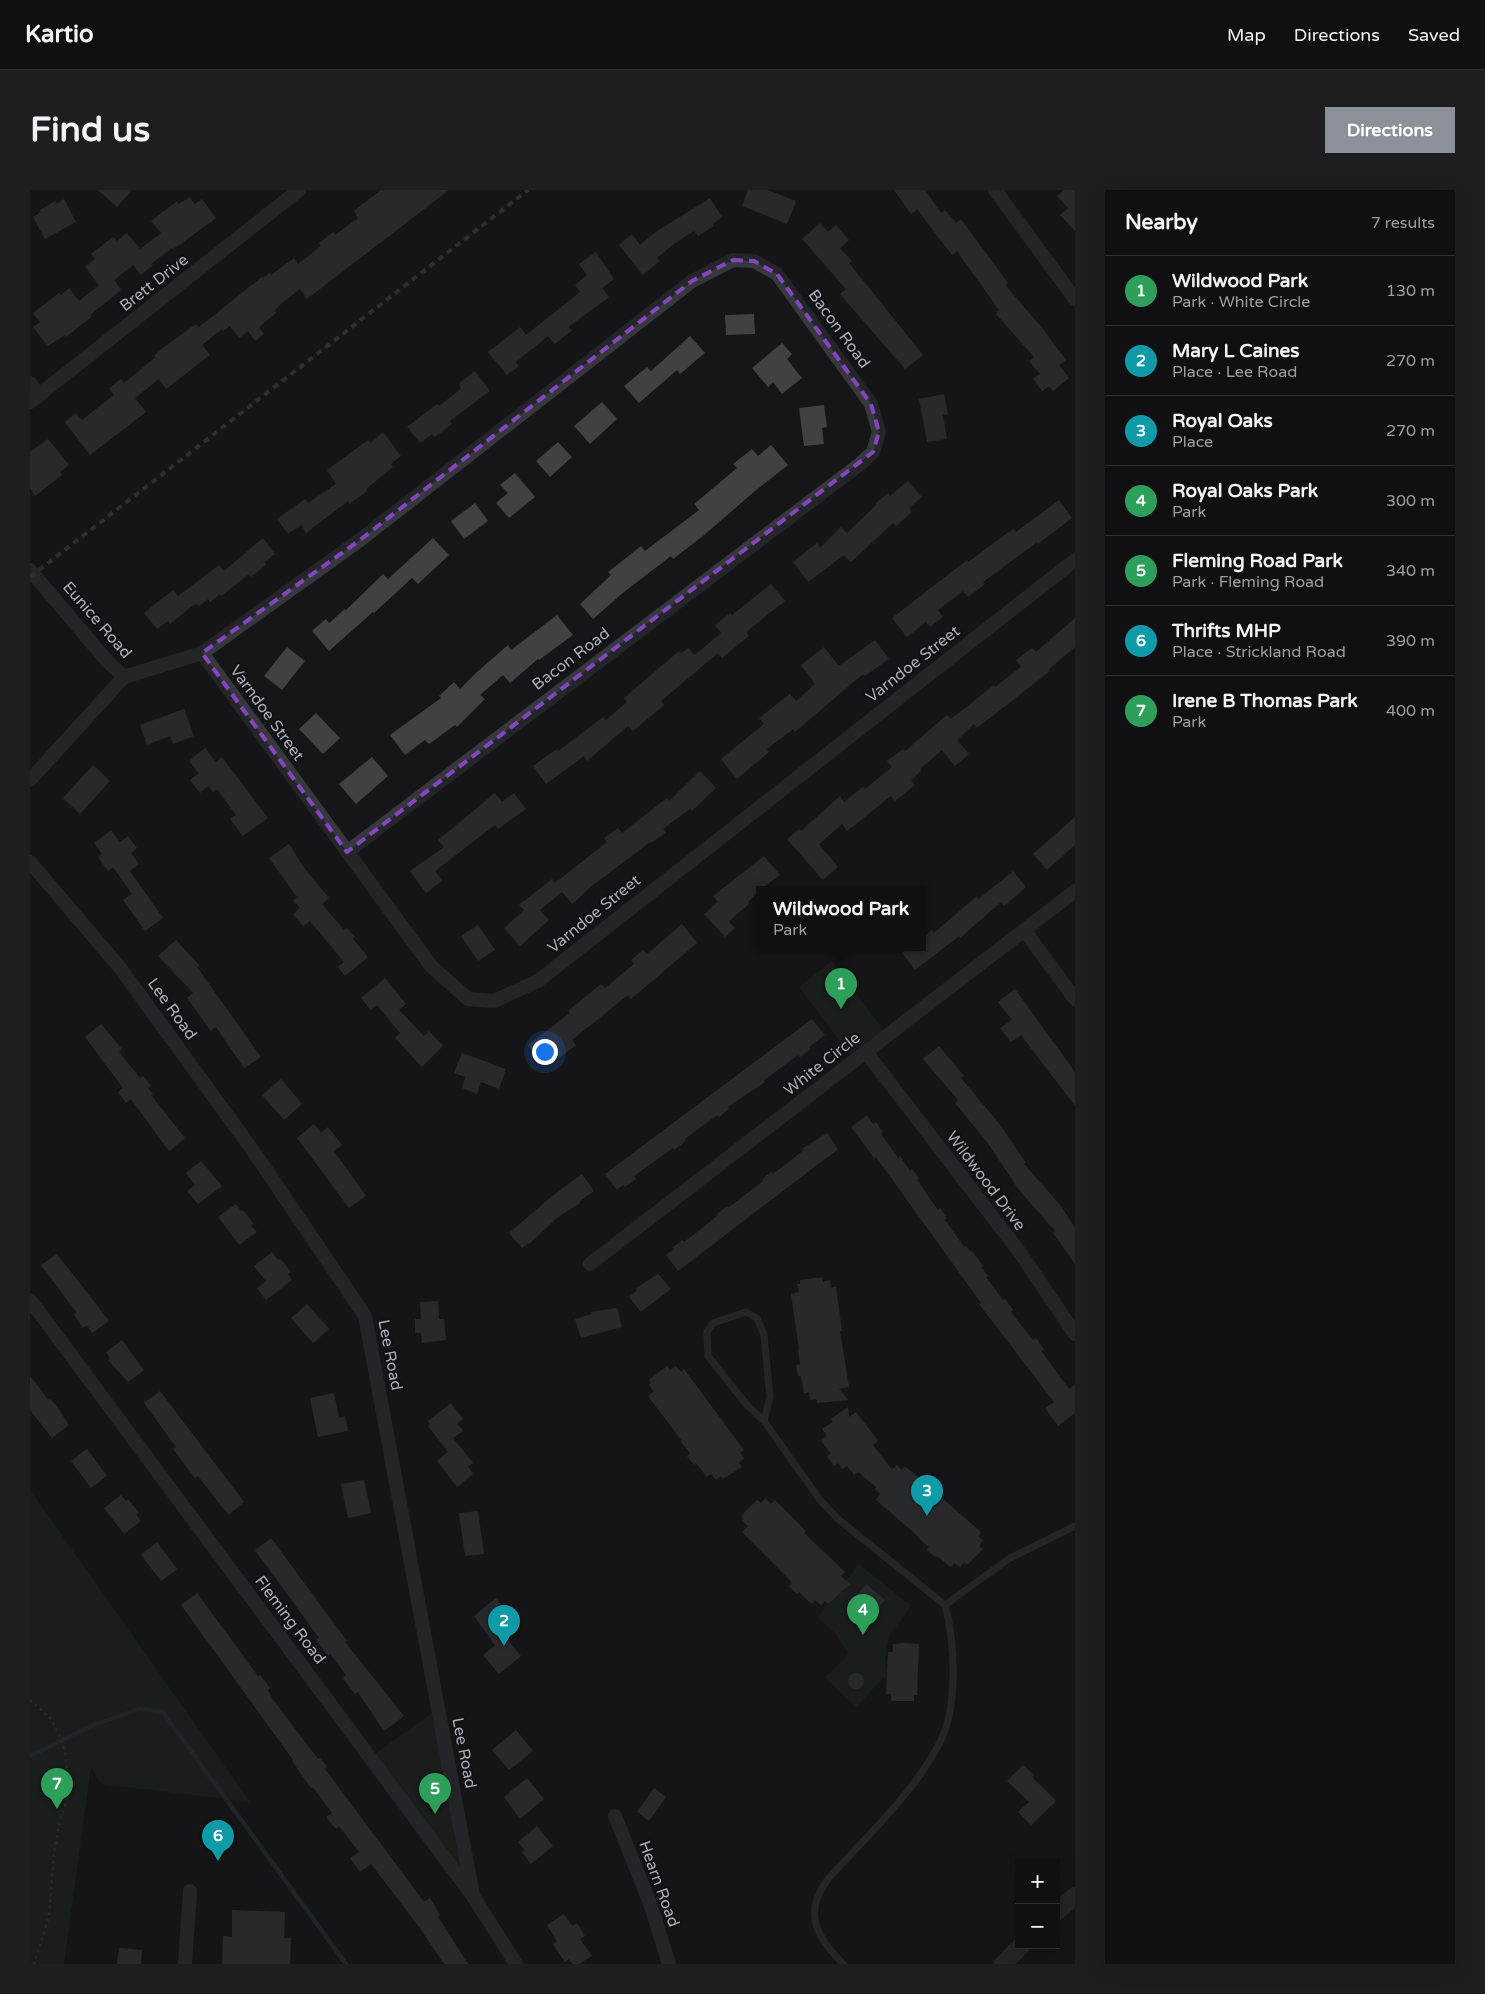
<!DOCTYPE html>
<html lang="en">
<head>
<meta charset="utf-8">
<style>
  :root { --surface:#101012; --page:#1e1e20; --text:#f1f3f6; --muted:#9c9d9f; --line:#303032; --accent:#8c9099 }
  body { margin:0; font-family:"Varela Round",sans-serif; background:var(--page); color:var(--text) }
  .controls { position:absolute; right:15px; bottom:15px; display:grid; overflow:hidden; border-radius:0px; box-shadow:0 5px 20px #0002 }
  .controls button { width:45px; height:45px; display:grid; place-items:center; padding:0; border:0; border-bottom:1px solid var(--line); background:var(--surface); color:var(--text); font:25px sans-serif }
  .you { position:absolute; left:514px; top:861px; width:18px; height:18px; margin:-12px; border:4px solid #fff; border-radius:50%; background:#1a73e8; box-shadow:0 0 0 8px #1a73e833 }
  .badge { display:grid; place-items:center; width:32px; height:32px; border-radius:50%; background:var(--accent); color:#fff; font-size:16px; font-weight:700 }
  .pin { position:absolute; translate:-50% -41px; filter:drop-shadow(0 1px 2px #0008) }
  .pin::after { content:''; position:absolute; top:26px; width:18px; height:15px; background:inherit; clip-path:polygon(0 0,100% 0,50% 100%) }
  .popup { position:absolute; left:726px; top:696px; width:170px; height:65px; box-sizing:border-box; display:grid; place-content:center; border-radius:0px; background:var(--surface); filter:drop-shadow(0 1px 4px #0005); font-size:16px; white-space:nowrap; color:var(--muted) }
  .popup b { font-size:19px; color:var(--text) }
  .popup::after { content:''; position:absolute; left:50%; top:100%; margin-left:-10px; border:10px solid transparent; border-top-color:var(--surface) }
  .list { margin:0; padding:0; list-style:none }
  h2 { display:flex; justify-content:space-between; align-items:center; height:65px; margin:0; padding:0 20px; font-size:21px }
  h2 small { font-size:16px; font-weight:400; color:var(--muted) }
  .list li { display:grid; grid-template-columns:32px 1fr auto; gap:15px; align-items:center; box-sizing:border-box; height:70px; padding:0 20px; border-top:1px solid var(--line) }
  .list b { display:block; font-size:19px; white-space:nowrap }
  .list p { margin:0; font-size:16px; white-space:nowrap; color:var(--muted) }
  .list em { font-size:16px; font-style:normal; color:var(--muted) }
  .map { position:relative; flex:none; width:1045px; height:1774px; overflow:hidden; border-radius:0px }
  header { display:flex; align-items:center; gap:30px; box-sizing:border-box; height:70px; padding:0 25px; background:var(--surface); border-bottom:1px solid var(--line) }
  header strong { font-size:24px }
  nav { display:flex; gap:28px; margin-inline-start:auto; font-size:18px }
  .intro { display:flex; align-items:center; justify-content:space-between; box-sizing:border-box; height:120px; padding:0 30px }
  h1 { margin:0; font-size:35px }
  .button { padding:12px 22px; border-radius:0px; background:var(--accent); color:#fff; font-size:18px; font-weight:700 }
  main { display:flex; gap:30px; padding:0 30px }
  aside { flex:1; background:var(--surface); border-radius:0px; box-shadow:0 5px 20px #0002 }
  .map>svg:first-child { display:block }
</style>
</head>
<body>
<header>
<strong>Kartio</strong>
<nav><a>Map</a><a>Directions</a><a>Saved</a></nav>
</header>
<div class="intro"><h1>Find us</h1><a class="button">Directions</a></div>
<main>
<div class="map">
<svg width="1045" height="1774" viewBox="0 0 1045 1774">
  <rect width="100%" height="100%" fill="#161618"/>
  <g fill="#1e261f">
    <path d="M802,771L853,840L820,864L769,797Z"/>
    <path d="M0,1300L220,1612L73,1594L68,1589L61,1576L34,1774H0Z"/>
    <path d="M829,1374L881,1416L859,1446L855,1468L856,1485L826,1517L795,1488L818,1464L806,1444L788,1427Z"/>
    <path d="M408,1519L437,1681L428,1686L341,1567Z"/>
  </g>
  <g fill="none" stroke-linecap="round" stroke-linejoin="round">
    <path stroke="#2c353c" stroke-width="4.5" d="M0,1566L61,1536L109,1519L132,1521L316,1774"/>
  </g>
  <g fill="#404145">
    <path d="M68,0H102L87,17Z"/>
    <path d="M351,0H419L277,109L270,99L252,113L244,121L246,123L229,137L234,144L225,151L218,141L209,148L200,136L193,141L192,139L172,155L180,165L136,199L129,189L105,208L116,222L60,265L35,232L46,223L52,230L84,205L79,198L91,189L94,193L126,167L124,166L133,158L166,134L169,137L232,87L233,88L240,83L241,85L264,68L268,74L291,56L289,53L303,42L305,45L328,28L324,21Z"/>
    <path d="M718,0H738L766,11L757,34L712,16Z"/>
    <path d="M864,0H895L911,23L915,20L926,33L931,29L978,93L975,95L1013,139L1036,170L1029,175L1039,188L1023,201L1019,196L1012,201L1003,189L1010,184L999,171L1004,167L966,124L969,120L927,61L922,65L887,19L881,24Z"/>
    <path d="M1034,0H1045V41L1030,25L1038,18L1027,6Z"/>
    <path d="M159,7L165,14L172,9L186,28L152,53L143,59L142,58L121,74L123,75L111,85L103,75L84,90L91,100L60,125L61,127L36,147L35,145L18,156L3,137L10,132L3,123L29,103L31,105L39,98L49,111L69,95L55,77L65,69L61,64L83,47L87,51L97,43L110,59L131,43L121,31L147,11L149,14Z"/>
    <path d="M680,8L692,27L683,34L684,36L668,46L664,41L645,53L627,68L630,71L613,85L589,55L602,44L610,55L626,42Z"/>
    <path d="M34,9L46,32L15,49L3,27L11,22L10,20L25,11L27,14Z"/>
    <path d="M790,33L798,42L806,35L819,50L810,58L822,71L819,73L893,165L875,179L810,104L816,99L772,49Z"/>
    <path d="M566,62L584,89L572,98L579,107L538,137L542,140L525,154L518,146L486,172L489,176L477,185L458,162L490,137L496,145L550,102L545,95L557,85L549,74Z"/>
    <path d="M724,124L725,144L696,145L695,125Z"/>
    <path d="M660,146L675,163L650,184L647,180L609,213L594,196L617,177L621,181Z"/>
    <path d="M752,153L762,164L757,169L772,188L752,204L743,192L738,197L722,178Z"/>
    <path d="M445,181L460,201L420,231L422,234L405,247L402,244L390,253L377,237L407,214L409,216L431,199L429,193Z"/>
    <path d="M914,204L918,224L913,225L917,249L897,252L889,209Z"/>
    <path d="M572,212L587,229L560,254L544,236Z"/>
    <path d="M794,215L797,237L792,238L794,254L774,256L769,218Z"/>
    <path d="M353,242L371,266L363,272L361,275L363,277L336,299L337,301L319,314L318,311L276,343L271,335L258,344L247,329L275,309L278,313L306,294L297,280L338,250L341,253Z"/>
    <path d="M18,249L39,275L30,282L32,285L5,306L0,298V262Z"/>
    <path d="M528,252L542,267L520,287L506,271Z"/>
    <path d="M741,255L758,275L725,301L673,346L643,369L641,366L594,402L563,429L550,414L581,385L578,382L611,356L615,361L669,320L664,314L707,278L703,274L722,259L728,266Z"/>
    <path d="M485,283L505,307L479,328L466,313L478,303L470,295Z"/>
    <path d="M878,291L892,307L879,318L882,322L866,336L863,333L821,372L814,365L778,392L763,372L787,353L790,358L811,337L817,343L847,314L846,313L858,303L860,306Z"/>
    <path d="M1029,310L1042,328L1008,354L1007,352L953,392L955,394L938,407L933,401L908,420L913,427L900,437L896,432L877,447L862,428L937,370L938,372L983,339L986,342Z"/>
    <path d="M445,313L458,331L434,349L421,331Z"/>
    <path d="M233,348L245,364L235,372L236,375L221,387L219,384L191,406L190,404L180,412L178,409L169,416L166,413L140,434L138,431L127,439L114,423L143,400L148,406L189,375L194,381Z"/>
    <path d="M403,348L419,365L388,394L382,388L344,423L343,422L299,461L282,441L296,429L299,433L315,419L316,420L353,384L358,389Z"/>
    <path d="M741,394L755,411L716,442L719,446L692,468L688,463L631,511L634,515L603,541L598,536L557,571L554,566L516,594L503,576L527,559L528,561L573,527L576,530L597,512L594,508L649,461L651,464L658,458L665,465L691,443L685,435L700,423L702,425Z"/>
    <path d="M527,425L543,445L509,470L508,469L480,493L473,485L450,505L455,509L427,537L425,535L399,554L395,550L375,565L360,545L411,508L409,506L424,492L430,499L448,481L478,455L481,460Z"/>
    <path d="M1045,428V457L1019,479L1020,481L947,538L944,534L927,550L939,564L925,576L912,560L890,579L891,581L881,590L885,595L865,611L861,606L817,641L812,634L789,654L808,677L793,690L757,649L769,639L771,641L810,606L814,612L833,597L835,599L862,577L857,571L873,559L875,561L917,525L921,529L964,495L965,497L991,477L986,470L1002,458L1006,462Z"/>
    <path d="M845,450L859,469L835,486L833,484L765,542L763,539L737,559L739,562L707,589L691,569L734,534L729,528L760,504L766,511L785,494L771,475L794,457L808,475H810Z"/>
    <path d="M257,457L275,471L252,500L234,486Z"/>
    <path d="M154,519L164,546L143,554L140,546L117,555L110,535Z"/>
    <path d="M286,523L310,548L293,564L269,539Z"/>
    <path d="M175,558L186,572L192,567L238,628L213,646L200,629L206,625L187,599L183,602L178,596L170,603L160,590L169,583L159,571Z"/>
    <path d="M342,567L358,586L326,614L309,594Z"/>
    <path d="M63,575L80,591L50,624L33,608Z"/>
    <path d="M670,581L686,598L662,621L660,619L633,639L636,642L621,653L620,652L563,695L542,714L532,702L510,720L519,730L490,756L474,738L494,720L489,715L522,689L525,693L577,652L574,648L588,638L592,643L637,608L639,611Z"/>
    <path d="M465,603L472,612L484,603L496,619L468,639L465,635L405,681L412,691L396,703L380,681L414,657L408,650Z"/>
    <path d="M1045,627V655L1017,680L1003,664Z"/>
    <path d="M81,640L90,652L98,646L107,658L101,663L109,674L100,681L133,728L115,741L93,710L102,704L83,677L78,681L68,667L72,664L64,653Z"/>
    <path d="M259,654L275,679L299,708L292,714L314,740L317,738L325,747L323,749L338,767L315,786L308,777L314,772L280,731L273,736L263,724L270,718L263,710L267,707L239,668Z"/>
    <path d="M734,666L750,685L730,700L718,712L719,714L699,731L705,738L695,747L674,724L688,712L683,706Z"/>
    <path d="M983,681L996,697L974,716L971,712L930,748L929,746L885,780L872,763L879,758H892V748L902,740L904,743L947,706L949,709Z"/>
    <path d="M652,734L667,753L601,809L598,805L542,850L546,855L529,868L526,863L512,873L498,855L540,823L538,821L571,794L575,798L604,774L601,770L613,760L617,764Z"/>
    <path d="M448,735L465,760L448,771L431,746Z"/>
    <path d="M146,750L169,775L167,777L231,867L214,878L186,837L181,841L157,808L163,803L128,766Z"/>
    <path d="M355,788L376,814L369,820L394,846L399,841L413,856L392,877L365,848L370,843L347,815L341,820L331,808Z"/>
    <path d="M985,799L1045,882V916L991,845L981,852L970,838L982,830L968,812Z"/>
    <path d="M782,829L795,845L779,857L781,859L770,867L768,865L734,890L735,892L705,912L698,917L699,919L689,927L687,925L655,949L656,951L644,960L643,958L604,986L606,989L595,997L593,995L587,1000L575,984Z"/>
    <path d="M71,834L92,859L89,862L110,888L113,886L121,896L118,898L123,904L121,905L155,948L139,961L101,909L96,913L88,902L93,898L55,847Z"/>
    <path d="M909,856L934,886L931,888L971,936L996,973L994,974L1031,1016L1045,1038V1074L1023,1043L1025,1041L989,1000L957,952L925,913L928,910L893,869Z"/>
    <path d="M432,863L476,879L469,899L451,892L447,904L432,898L435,887L424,883Z"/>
    <path d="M251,889L272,914L254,930L232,905Z"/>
    <path d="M837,925L843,934L846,932L853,942L851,944L868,968L870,966L880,981L882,979L889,988L887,990L908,1020L910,1018L917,1028L915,1030L934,1057L936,1056L941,1062L942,1061L953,1076L951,1077L958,1086L956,1087L973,1110L975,1109L983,1120L981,1122L998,1144L1003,1150L1006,1148L1014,1159L1011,1161L1039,1199L1045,1195V1223L1028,1236L1015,1218L1024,1212L949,1114L951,1113L846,967L844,968L821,937Z"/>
    <path d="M284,934L291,943L298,937L312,955L304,961L336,1006L319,1018L267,948Z"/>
    <path d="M797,943L808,959L648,1081L636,1065L644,1059L642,1058L652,1050L654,1052L666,1043L688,1025L687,1024L697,1016L698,1018L733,991L732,989L741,982L743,984L774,960L772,959Z"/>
    <path d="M171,971L192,996L168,1014L157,1001L165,995L156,983Z"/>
    <path d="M552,984L564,1001L549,1012L550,1013L528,1027L499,1054L498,1053L492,1058L479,1043L520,1008Z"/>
    <path d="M206,1014L211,1021L213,1020L224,1034L221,1036L227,1042L209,1055L188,1027Z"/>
    <path d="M242,1062L248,1070L250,1068L261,1082L258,1084L262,1090L236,1110L227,1098L236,1091L224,1076Z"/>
    <path d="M27,1064L79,1131L62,1143L57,1135L53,1138L44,1125L47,1123L11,1075Z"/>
    <path d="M628,1084L641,1099L611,1122L599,1107L607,1100L606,1098Z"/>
    <path d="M792,1087L793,1092L800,1090L801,1098L806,1097L812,1141H810L819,1197L809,1199L818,1210L787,1213L786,1209L780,1210L779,1202L774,1203L771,1186H768L766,1175L770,1174L768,1160L769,1159L761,1104L769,1102L767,1094H770V1090Z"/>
    <path d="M408,1111L409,1129H414L416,1150L392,1153L391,1143H385V1129H391L390,1112Z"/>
    <path d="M277,1114L299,1139L283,1153L261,1128Z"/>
    <path d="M587,1118L592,1137L551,1148L545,1129L562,1124L561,1122Z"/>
    <path d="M92,1150L114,1180L98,1192L78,1170L80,1169L76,1162Z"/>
    <path d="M637,1176L640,1180L646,1176L651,1182L654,1179L714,1260L710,1263L714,1268L709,1273L712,1277L693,1289L691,1286L686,1290L681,1284L677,1287L666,1273L664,1275L657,1266L660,1263L651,1252L652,1251L618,1206L624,1201L619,1195L621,1193L619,1190Z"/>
    <path d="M0,1185L18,1210L20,1209L25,1214L39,1235L22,1248L0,1220Z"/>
    <path d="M130,1201L214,1312L198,1325L168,1286L165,1288L143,1259L146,1257L114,1213Z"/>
    <path d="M304,1203L309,1228L315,1226L318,1241L288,1247L280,1208Z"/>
    <path d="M421,1213L433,1229L427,1234L433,1241L423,1248L443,1273L438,1277L443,1284L427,1297L407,1271L418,1262L398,1236L400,1234L398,1231Z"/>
    <path d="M818,1217L819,1227L826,1222L843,1244L848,1251L843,1255L862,1280L867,1275L872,1280L875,1276L951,1342L948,1346L953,1350L949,1356L953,1359L937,1375L934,1372L930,1377L924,1373L921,1377L907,1366L906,1367L896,1360L899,1357L888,1348L889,1347L846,1310L850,1304L845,1299L846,1297L828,1282L824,1285L817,1276L812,1279L808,1273L804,1276L797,1266L801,1263L791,1251L797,1246L792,1239L803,1232L801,1229Z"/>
    <path d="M57,1259L77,1286L61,1298L41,1271Z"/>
    <path d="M334,1290L341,1323L318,1328L311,1294Z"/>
    <path d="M91,1305L96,1311L98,1309L109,1323L106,1325L111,1331L94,1344L74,1318Z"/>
    <path d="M736,1308L741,1314L745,1310L776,1341L774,1343L815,1382L811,1386L820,1394L798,1414L795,1411L791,1416L785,1410L782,1414L769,1402L767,1404L759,1396L762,1393L752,1382L712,1342L718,1336L712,1331L714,1329L711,1326L727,1310L731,1313Z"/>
    <path d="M448,1321L454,1364L435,1366L429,1323Z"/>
    <path d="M241,1348L317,1451L315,1452L374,1526L354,1541L328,1502L325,1504L313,1488L316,1485L300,1464L298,1466L286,1450L289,1448L225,1360Z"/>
    <path d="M127,1352L147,1379L131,1391L111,1365Z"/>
    <path d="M836,1394L855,1410L842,1425L823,1410Z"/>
    <path d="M167,1403L228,1486L230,1485L240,1498L238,1500L242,1508L288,1569L290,1568L297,1577L295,1579L394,1712L400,1708L410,1725L408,1727L438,1774H414L389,1737L341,1674L330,1682L320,1668L329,1662L309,1636L306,1639L296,1627L302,1623L283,1597L281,1598L262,1571L263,1570L151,1415Z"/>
    <path d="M466,1408L480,1426L467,1436L491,1466L469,1484L453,1465L465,1455L444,1426Z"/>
    <path d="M874,1453L889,1454L887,1505H884V1511H861V1504H856L858,1462H863V1454Z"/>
    <circle cx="826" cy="1491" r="8"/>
    <path d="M486,1540L503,1561L479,1580L462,1560Z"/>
    <path d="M993,1575L1004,1585L1002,1587L1026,1611L1001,1635L988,1622L999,1612L977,1591Z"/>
    <path d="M497,1588L514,1609L490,1629L474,1607Z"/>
    <path d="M624,1598L636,1607L619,1631L607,1622Z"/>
    <path d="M507,1636L523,1656L501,1674L492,1662L495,1660L488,1652Z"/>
    <path d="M202,1720L255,1722L254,1748H261L260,1774H192L193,1746L202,1747Z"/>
    <path d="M534,1724L542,1736L547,1733L555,1746L550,1749L562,1766L549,1774H542L539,1769L535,1772L523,1754L527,1751L517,1735Z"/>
    <path d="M89,1758L112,1760L111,1774H87Z"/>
  </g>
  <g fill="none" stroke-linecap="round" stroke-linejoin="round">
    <path stroke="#3d3f44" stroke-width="2.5" stroke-dasharray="2.5 4" stroke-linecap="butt" d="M0,1510L21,1529L29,1544L35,1561L39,1604L30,1629L24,1663L19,1726L4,1774"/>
    <g stroke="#37383d" stroke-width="7">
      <path d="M734,1231L740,1207L734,1145L727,1128L716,1122L683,1133L677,1142L678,1166L717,1215L734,1231L790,1310L808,1329L915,1415"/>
      <path d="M813,1774C787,1747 772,1723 798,1689C835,1648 887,1600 911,1550C928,1515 925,1452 915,1415L980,1368L1045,1336"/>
    </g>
    <g stroke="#37383d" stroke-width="14">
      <path d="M965,0L1045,109"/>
      <path d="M0,193L9,206"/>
      <path d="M0,212L269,0"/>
      <path d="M0,380L77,471L94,487"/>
      <path d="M172,463L401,776L438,809L464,811L508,791L1045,370"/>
      <path d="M94,487L172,463L330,350L662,91L703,70L724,71L747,84L841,214L849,242L843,262L830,274L317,662"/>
      <path d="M0,590L94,487"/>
      <path d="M0,672L91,779L226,965L335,1126L443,1706"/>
      <path d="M994,740L1045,809"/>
      <path d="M836,862L991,1064L1045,1144"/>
      <path d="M560,1074L1045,701"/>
      <path d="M0,1110L443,1706L486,1774"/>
      <path d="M585,1626L621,1716L639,1774"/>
      <path d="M155,1774L160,1701"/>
    </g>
    <g stroke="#37383d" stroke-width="18">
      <path d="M1026,1722L1045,1706"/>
      <path d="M973,1774L992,1755"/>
    </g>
    <path stroke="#4a4c52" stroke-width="4" stroke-dasharray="6 5" stroke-linecap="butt" d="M0,387L498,0"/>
  </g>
  <path d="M0 0H1045V1774H0ZM703,70L724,71L747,84L841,214L849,242L843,262L317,662L172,463L330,350L662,91Z" fill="#161618" fill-opacity=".55" fill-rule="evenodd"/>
  <path fill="none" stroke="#8446be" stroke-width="4" stroke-dasharray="10 6" stroke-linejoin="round" d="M703,70L724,71L747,84L841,214L849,242L843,262L317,662L172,463L330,350L662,91Z"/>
  <g text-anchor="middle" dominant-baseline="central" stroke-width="4" stroke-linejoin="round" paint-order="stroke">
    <g font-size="16" fill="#a8adb8" stroke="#111113">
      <text transform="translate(124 93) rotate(-38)">Brett Drive</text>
      <text transform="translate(809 139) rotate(54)">Bacon Road</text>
      <text transform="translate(67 430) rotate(49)">Eunice Road</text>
      <text transform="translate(541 469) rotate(-37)">Bacon Road</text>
      <text transform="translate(883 474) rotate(-38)">Varndoe Street</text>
      <text transform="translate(237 523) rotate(54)">Varndoe Street</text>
      <text transform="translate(564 724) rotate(-39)">Varndoe Street</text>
      <text transform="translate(142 819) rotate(54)">Lee Road</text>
      <text transform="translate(792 874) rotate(-38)">White Circle</text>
      <text transform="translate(956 991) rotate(53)">Wildwood Drive</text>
      <text transform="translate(360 1165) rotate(79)">Lee Road</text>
      <text transform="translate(260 1430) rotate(53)">Fleming Road</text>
      <text transform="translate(434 1563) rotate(79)">Lee Road</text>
      <text transform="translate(629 1694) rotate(70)">Hearn Road</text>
    </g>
  </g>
</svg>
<div class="controls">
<button>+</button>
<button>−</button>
</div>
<div class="you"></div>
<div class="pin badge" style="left:811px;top:819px;background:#2e9e5b">1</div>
<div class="popup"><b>Wildwood Park</b>Park</div>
<div class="pin badge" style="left:474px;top:1456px;background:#0f9aa8">2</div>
<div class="pin badge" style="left:897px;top:1326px;background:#0f9aa8">3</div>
<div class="pin badge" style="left:833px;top:1445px;background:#2e9e5b">4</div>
<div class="pin badge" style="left:405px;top:1624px;background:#2e9e5b">5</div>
<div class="pin badge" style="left:188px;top:1671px;background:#0f9aa8">6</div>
<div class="pin badge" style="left:27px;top:1619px;background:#2e9e5b">7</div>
</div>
<aside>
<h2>Nearby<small>7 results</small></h2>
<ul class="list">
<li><span class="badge" style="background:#2e9e5b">1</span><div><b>Wildwood Park</b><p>Park · White Circle</p></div><em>130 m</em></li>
<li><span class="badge" style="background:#0f9aa8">2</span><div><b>Mary L Caines</b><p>Place · Lee Road</p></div><em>270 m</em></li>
<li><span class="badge" style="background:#0f9aa8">3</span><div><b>Royal Oaks</b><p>Place</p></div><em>270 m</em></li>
<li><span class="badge" style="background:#2e9e5b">4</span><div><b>Royal Oaks Park</b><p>Park</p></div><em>300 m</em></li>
<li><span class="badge" style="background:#2e9e5b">5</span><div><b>Fleming Road Park</b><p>Park · Fleming Road</p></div><em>340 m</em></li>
<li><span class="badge" style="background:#0f9aa8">6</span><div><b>Thrifts MHP</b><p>Place · Strickland Road</p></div><em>390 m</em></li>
<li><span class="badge" style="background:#2e9e5b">7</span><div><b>Irene B Thomas Park</b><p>Park</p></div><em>400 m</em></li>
</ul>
</aside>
</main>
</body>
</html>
